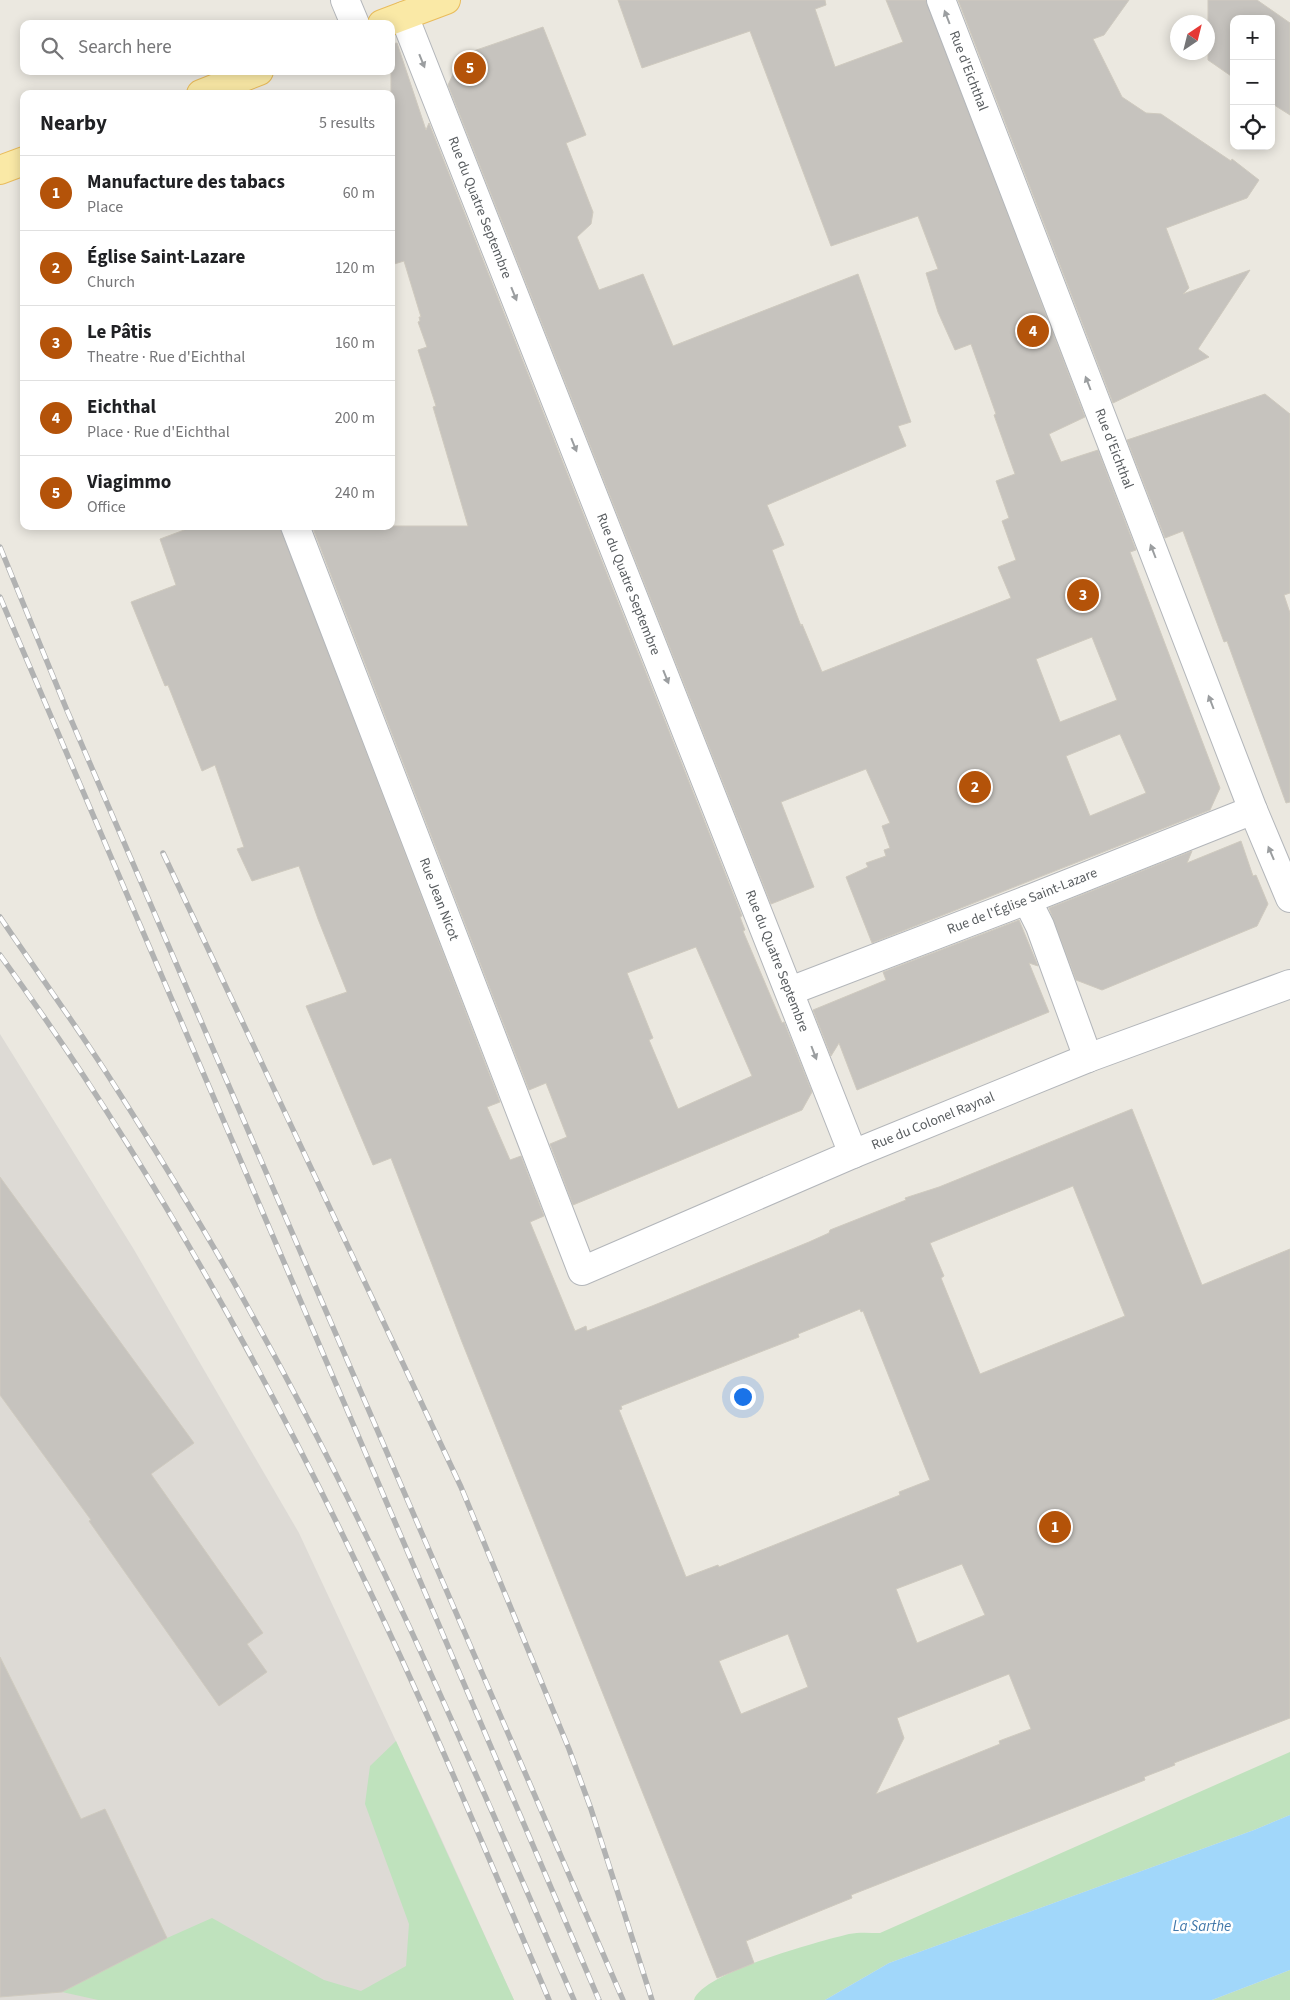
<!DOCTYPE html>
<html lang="en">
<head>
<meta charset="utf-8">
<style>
  :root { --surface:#fff; --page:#f6f6f6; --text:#202124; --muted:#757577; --line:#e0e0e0; --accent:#b45309 }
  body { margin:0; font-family:"Source Sans 3",sans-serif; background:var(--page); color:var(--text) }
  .controls { position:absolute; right:15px; top:15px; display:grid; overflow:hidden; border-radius:10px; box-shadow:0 2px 12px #0003 }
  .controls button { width:45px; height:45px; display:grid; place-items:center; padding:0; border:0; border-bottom:1px solid var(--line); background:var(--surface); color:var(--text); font:25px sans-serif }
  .compass { position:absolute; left:1170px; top:15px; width:45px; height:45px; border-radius:50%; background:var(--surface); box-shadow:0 2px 12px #0003; rotate:35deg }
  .you { position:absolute; left:742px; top:1396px; width:18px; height:18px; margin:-12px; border:4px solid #fff; border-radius:50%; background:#1a73e8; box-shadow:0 0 0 8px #1a73e833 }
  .badge { display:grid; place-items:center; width:32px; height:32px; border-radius:50%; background:var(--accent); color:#fff; font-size:16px; font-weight:700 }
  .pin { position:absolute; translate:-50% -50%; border:2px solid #fff; box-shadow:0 1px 5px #0006 }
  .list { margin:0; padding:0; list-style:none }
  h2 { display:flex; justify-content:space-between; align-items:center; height:65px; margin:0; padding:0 20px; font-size:21px }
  h2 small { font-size:16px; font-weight:400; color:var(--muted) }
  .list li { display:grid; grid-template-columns:32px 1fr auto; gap:15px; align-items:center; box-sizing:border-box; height:75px; padding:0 20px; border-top:1px solid var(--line) }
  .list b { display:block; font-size:19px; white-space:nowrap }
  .list p { margin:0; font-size:16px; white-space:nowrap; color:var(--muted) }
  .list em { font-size:16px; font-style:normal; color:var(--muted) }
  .icon { flex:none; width:28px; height:28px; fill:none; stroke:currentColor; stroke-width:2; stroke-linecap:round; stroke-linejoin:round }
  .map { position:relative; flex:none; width:1290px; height:2000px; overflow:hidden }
  .search { position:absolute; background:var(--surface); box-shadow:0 2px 12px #0003; left:20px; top:20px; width:375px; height:55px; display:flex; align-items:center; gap:12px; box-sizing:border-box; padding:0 18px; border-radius:10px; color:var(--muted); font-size:19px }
  .panel { position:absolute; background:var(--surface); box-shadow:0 2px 12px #0003; left:20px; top:90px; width:375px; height:440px; border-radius:10px }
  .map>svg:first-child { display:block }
</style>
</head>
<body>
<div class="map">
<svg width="1290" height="2000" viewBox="0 0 1290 2000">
  <rect width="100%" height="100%" fill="#ebe8e0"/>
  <path fill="#dddad5" d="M0,1034L133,1248L299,1533L436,1827L514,2000H0Z"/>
  <g fill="#bfe2bd">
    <path d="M396,1741L514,2000H98L62,1992L167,1938L212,1918L324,1980L361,1991L406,1966L409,1924L365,1804L370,1766Z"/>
    <path d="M1290,1752V1815L1254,1830L889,1963L825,2000H694C702,1973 820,1941 849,1934C859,1932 870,1933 880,1933Z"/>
    <path d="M1290,1970V2000H1212Z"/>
  </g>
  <path fill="#a1d7fa" d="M1290,1815V1970L1212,2000H825L889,1963L1254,1830Z"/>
  <g fill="#c6c3be" stroke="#cfcabf" fill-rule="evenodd">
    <path d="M618,0H825L826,5L815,9L835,67L903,42L886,0H926L1085,417L1049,434L1061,462L1098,450L1136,550L1130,552L1220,788L1210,810L872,943L846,877L868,867L866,863L886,856L884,850L890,848L882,826L890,823L866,769L781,802L814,887L771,904L448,85L462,55L543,27L586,135L566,143L593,212L591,224L577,237L599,290L643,274L673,346L858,274L911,422L898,426L906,446L767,505L784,545L772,550L801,626L802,624L822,672L1011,598L998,567L1016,560L1002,521L1009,518L996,481L1015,474L994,415L996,414L971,344L955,350L938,312L926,273L938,269L918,216L831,246L750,31L642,68ZM1092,637L1117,700L1060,722L1036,659ZM1120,734L1146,793L1090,816L1066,756Z"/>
    <path d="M958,0H1129L1104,35L1093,39L1122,97L1146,113L1161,114L1231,161L1232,159L1259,180L1247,198L1166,228L1189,288L1183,294L1250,270L1198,349L1209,357L1113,403Z"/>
    <path d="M1208,0H1257L1290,23V115L1271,103V19H1234V78L1208,60Z"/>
    <path d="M397,43L426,130L429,123L742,916L740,917L745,930L743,931L782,1023L784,1022L812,1092L802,1110L573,1205L550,1144L567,1137L546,1083L529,1090L312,526H468L433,407L436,406L418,350L427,347L418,322L420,321L419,317H421L404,261L391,265V44ZM696,947L752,1076L678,1109L649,1040L653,1038L627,973Z"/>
    <path d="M1265,394L1290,414V593L1284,595L1290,613V802L1286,803L1227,641L1224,642L1183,531L1165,538L1127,440Z"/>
    <path d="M195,526H280L500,1102L487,1107L510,1160L521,1156L544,1216L530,1222L575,1331L586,1326L587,1331L652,1306L809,1242L829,1233L830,1230L906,1200L905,1198L939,1187L1132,1109L1202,1285L1290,1249V1718L1174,1763L1175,1765L1144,1777L1145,1780L851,1895L852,1898L746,1941L754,1963L717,1978L462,1342L391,1158L373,1165L306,1006L347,992L318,919L299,866L252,881L237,849L244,847L215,765L202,771L168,685L165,686L131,602L176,585L160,539ZM1073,1186L1125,1316L980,1374L941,1278L944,1276L930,1243ZM860,1309L861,1312L863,1311L930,1480L899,1492L900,1495L719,1567L718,1565L686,1577L619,1410L622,1409L621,1406L799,1337L798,1334ZM962,1564L985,1615L917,1643L896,1589ZM788,1634L808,1687L741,1714L719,1661ZM1009,1674L1031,1729L999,1741L1000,1744L876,1794L904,1738L897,1718Z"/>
    <path d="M1241,841L1253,876L1256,875L1268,904L1257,926L1102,990L1076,980L1049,908L1192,851L1187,863Z"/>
    <path d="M1019,920L1038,966L1029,963L1049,1012L857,1090L839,1043L831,1056L813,1010L886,980L883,972Z"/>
    <path d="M0,1177L194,1443L151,1474L263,1633L247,1644L267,1672L219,1706L89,1521L91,1520L0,1395Z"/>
    <path d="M0,1657L81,1819L105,1809L167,1938L62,1992L0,1997Z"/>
  </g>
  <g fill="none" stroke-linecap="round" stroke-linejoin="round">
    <defs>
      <g id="minor">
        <path d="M345,0L355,24"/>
        <path id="s1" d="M941,0L1253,810L1290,898"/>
        <path id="s2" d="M404,16L853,1154"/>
        <path id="s3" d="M295,526L582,1271L853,1154L1088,1058L1290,984"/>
        <path d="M1027,900L1040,926L1088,1058"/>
        <path id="s4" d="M790,991L1027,900L1253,810"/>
      </g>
      <g id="major">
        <path d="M382,24L446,0"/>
        <path d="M201,94L259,71"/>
        <path d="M0,170L24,161"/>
      </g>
    </defs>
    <use href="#minor" stroke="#b3b6ba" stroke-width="30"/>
    <use href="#major" stroke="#e9bc5b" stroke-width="30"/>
    <use href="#minor" stroke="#fff" stroke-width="28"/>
    <use href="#major" stroke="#fae9a6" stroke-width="28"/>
    <defs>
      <g id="rail">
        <path d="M0,547L66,708L623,2000"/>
        <path d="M0,597L599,2000"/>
        <path d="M163,853L461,1487L569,1749L591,1809L652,2000"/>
        <path d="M0,917C37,972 76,1025 111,1080C162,1160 212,1241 257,1324C378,1542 475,1772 574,2000"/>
        <path d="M0,955C142,1150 261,1363 365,1581C431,1718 489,1859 549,2000"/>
      </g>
    </defs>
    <use href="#rail" stroke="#b1b2b2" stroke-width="5.5"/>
    <use href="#rail" stroke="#fff" stroke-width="4" stroke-dasharray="11" stroke-linecap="butt"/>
  </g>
  <defs><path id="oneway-solid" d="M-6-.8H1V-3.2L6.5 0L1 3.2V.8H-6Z" transform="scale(1.25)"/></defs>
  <g fill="#9b9ea0">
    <use href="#oneway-solid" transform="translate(947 17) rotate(-111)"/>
    <use href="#oneway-solid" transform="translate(422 61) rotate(68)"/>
    <use href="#oneway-solid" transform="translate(514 294) rotate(68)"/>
    <use href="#oneway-solid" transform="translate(1088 383) rotate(-111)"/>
    <use href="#oneway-solid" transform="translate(574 445) rotate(68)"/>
    <use href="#oneway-solid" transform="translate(1153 551) rotate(-111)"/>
    <use href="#oneway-solid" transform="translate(666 677) rotate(68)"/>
    <use href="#oneway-solid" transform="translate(1211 702) rotate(-111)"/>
    <use href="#oneway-solid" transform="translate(1271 853) rotate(-113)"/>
    <use href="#oneway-solid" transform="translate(814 1053) rotate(69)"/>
  </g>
  <g text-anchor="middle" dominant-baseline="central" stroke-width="5" stroke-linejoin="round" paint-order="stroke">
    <g font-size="14" fill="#595d60" stroke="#fff">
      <text stroke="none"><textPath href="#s1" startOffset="76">Rue d'Eichthal</textPath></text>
      <text stroke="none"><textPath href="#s2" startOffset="206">Rue du Quatre Septembre</textPath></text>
      <text stroke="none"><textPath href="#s1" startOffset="481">Rue d'Eichthal</textPath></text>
      <text stroke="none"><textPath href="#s2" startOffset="611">Rue du Quatre Septembre</textPath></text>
      <text stroke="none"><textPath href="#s3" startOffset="400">Rue Jean Nicot</textPath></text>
      <text stroke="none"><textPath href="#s4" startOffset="249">Rue de l'Église Saint-Lazare</textPath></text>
      <text stroke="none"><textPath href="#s2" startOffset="1016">Rue du Quatre Septembre</textPath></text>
      <text stroke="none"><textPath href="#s3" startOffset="1180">Rue du Colonel Raynal</textPath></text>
    </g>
    <g font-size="15" font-style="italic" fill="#4178aa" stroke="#fff">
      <text x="1202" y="1926">La Sarthe</text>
    </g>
  </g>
</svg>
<div class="controls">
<button>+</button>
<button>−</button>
<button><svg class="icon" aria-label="locate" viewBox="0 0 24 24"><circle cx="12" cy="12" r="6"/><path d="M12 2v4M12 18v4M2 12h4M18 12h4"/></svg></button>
</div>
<svg class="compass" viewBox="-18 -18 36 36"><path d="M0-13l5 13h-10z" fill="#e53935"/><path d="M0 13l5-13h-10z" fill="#757577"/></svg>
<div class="you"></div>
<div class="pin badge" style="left:1055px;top:1527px">1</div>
<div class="pin badge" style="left:975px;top:787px">2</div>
<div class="pin badge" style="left:1083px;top:595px">3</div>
<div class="pin badge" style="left:1033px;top:331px">4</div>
<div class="pin badge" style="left:470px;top:68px">5</div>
<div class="search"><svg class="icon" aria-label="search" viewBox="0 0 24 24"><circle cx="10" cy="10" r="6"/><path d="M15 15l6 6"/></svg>Search here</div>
<section class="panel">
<h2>Nearby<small>5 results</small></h2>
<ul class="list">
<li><span class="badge">1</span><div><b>Manufacture des tabacs</b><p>Place</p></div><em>60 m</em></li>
<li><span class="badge">2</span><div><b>Église Saint-Lazare</b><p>Church</p></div><em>120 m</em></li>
<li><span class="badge">3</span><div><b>Le Pâtis</b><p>Theatre · Rue d'Eichthal</p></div><em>160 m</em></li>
<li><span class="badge">4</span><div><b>Eichthal</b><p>Place · Rue d'Eichthal</p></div><em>200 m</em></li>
<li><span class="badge">5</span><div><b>Viagimmo</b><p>Office</p></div><em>240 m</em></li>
</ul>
</section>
</div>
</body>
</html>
